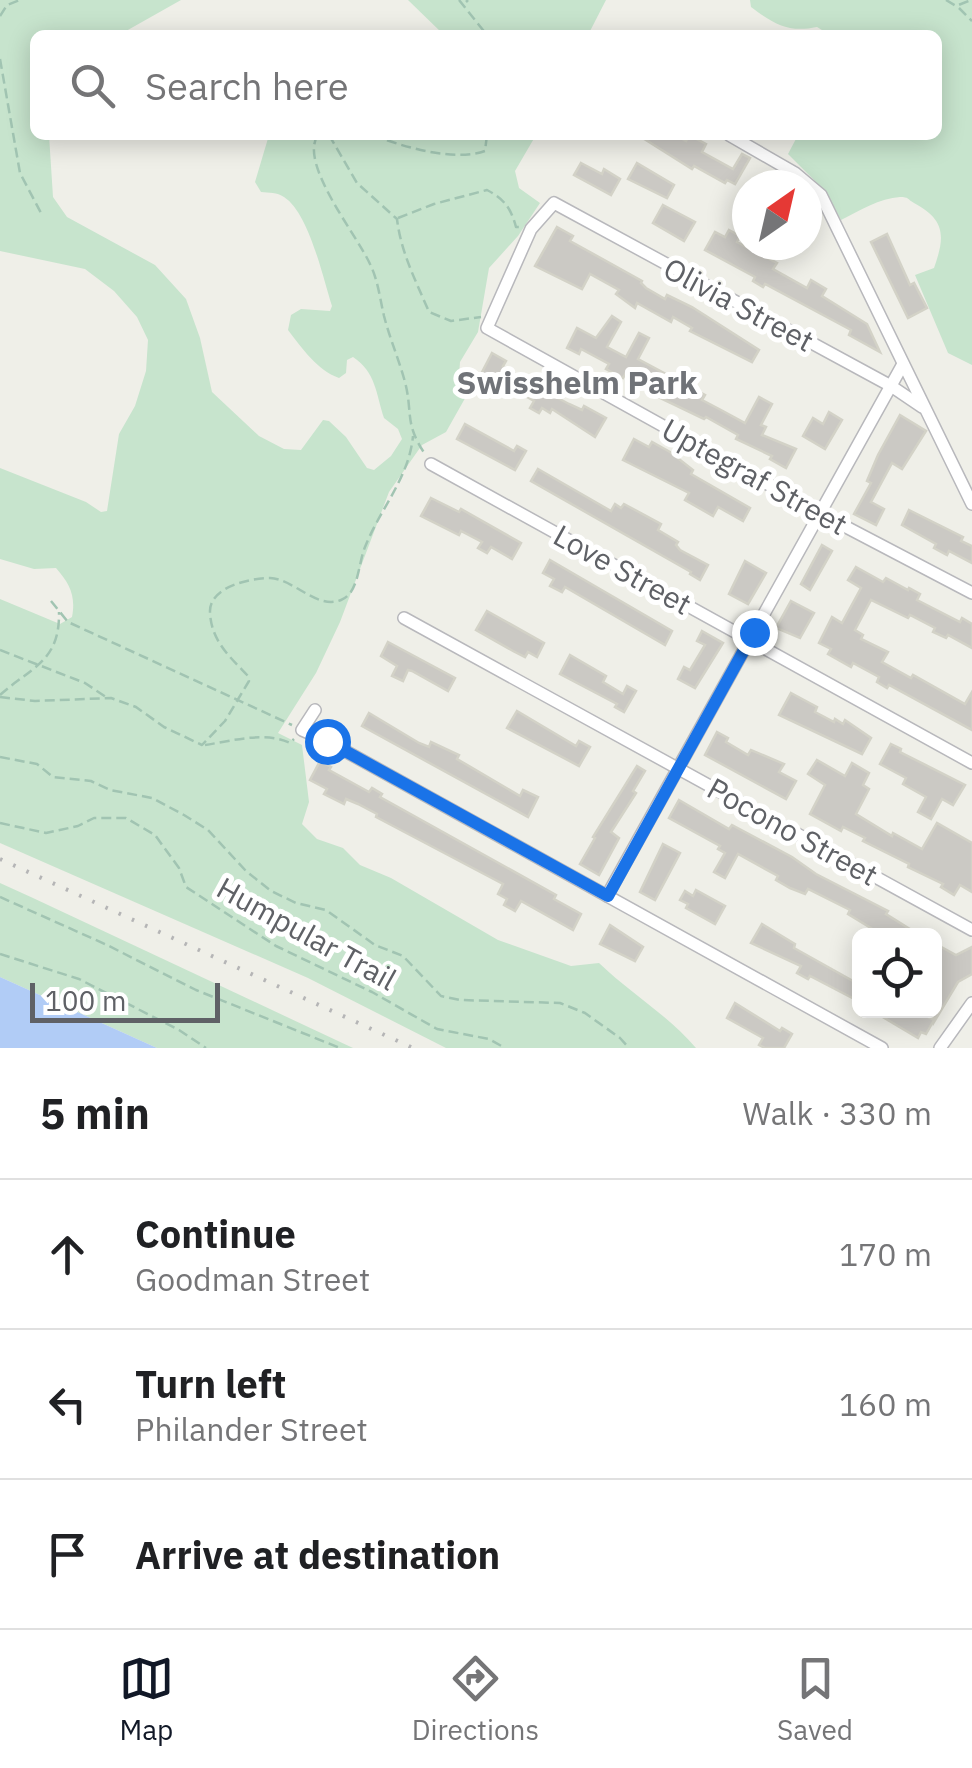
<!DOCTYPE html>
<html lang="en">
<head>
<meta charset="utf-8">
<style>
  :root { --surface:#fff; --page:#f6f6f6; --text:#202124; --muted:#757577; --line:#e0e0e0; --accent:#111827 }
  body { margin:0; font-family:"IBM Plex Sans",sans-serif; background:var(--page); color:var(--text) }
  .controls { position:absolute; right:30px; bottom:30px; display:grid; overflow:hidden; border-radius:15px; box-shadow:0 5px 25px #0003 }
  .controls button { width:90px; height:90px; display:grid; place-items:center; padding:0; border:0; border-bottom:2px solid var(--line); background:var(--surface); color:var(--text); font:50px sans-serif }
  .compass { position:absolute; left:732px; top:170px; width:90px; height:90px; border-radius:50%; background:var(--surface); box-shadow:0 5px 25px #0003; rotate:34deg }
  .scale { position:absolute; left:30px; bottom:25px; width:190px; box-sizing:border-box; padding-left:10px; border:5px solid #5f6166; border-top:0; font-size:28px; line-height:35px; white-space:nowrap; color:#5f6166; -webkit-text-stroke:8px #fff; paint-order:stroke }
  .stop { position:absolute; width:30px; height:30px; margin:-22px; border:8px solid #1a73e8; border-radius:50%; background:#fff }
  .stop.end { background:#1a73e8; border-color:#fff; box-shadow:0 2px 10px #0008 }
  .list { margin:0; padding:0; list-style:none }
  h2 { display:flex; justify-content:space-between; align-items:center; height:130px; margin:0; padding:0 40px; font-size:42px }
  h2 small { font-size:32px; font-weight:400; color:var(--muted) }
  .list li { display:grid; grid-template-columns:65px 1fr auto; gap:30px; align-items:center; box-sizing:border-box; height:150px; padding:0 40px; border-top:2px solid var(--line) }
  .list b { display:block; font-size:38px; white-space:nowrap }
  .list p { margin:0; font-size:32px; white-space:nowrap; color:var(--muted) }
  .list em { font-size:32px; font-style:normal; color:var(--muted) }
  .icon { flex:none; width:55px; height:55px; fill:none; stroke:currentColor; stroke-width:2; stroke-linecap:round; stroke-linejoin:round }
  .map { position:relative; flex:none; width:972px; height:1048px; overflow:hidden }
  .search { position:absolute; background:var(--surface); box-shadow:0 5px 25px #0003; left:30px; right:30px; top:30px; height:110px; display:flex; align-items:center; gap:25px; box-sizing:border-box; padding:0 35px; border-radius:15px; color:var(--muted); font-size:38px }
  .sheet { height:580px; background:var(--surface) }
  nav { display:flex; justify-content:space-around; align-items:center; box-sizing:border-box; height:140px; border-top:2px solid var(--line); background:var(--surface); font-size:28px; color:var(--muted) }
  nav a { display:grid; justify-items:center; gap:5px }
  nav .on { color:var(--accent) }
  .map>svg:first-child { display:block }
</style>
</head>
<body>
<div class="map">
<svg width="972" height="1048" viewBox="0 0 972 1048">
  <rect width="100%" height="100%" fill="#efefe8"/>
  <g fill="#c7e4cd">
    <path d="M0,0H181L119,35H35V135H49L53,197L67,217L155,265L186,299L200,338L212,392L259,436L284,449L301,450L323,420L329,421L346,437L367,468L374,470L391,456L402,439L398,429L384,418C376,394 376,372 353,357L347,360L346,373L339,378C317,370 302,348 288,330L291,315L301,309L330,311L332,306C323,278 309,213 284,197C277,192 269,193 261,192L255,182L269,135H536L515,171L519,188L540,203L518,236L489,268L478,332L460,362L459,376L468,393L446,432L422,445L389,492L340,622L316,673L278,733L302,745L309,802L302,824L317,839L343,848L360,865L391,878L498,940L571,966L599,963C630,993 668,1015 696,1048H446L308,978L0,843V599L60,624L72,617C76,596 70,584 56,568L34,569L0,559V468L86,502L101,512L107,511L119,434L135,406L146,371L148,340L137,317L114,291L85,269L0,251Z"/>
    <path d="M408,0H606L588,35H444Z"/>
    <path d="M750,0H972V365L948,353L915,275L934,268C945,237 946,220 914,203C907,199 909,197 900,197C880,198 859,211 841,220L827,193L788,154L798,135H937V35H830L817,27C788,33 774,24 751,7Z"/>
    <path d="M0,883L33,898L353,1048H157L0,977Z"/>
  </g>
  <path fill="#b1ccf6" d="M0,977L157,1048H0Z"/>
  <g fill="#cbc9c4" stroke="#d3d2c7" stroke-width="2.5">
    <path d="M638,135H676L686,141L689,135L706,144L702,152L733,169L742,154L750,158L735,184L727,180L725,183L694,166L692,169Z"/>
    <path d="M581,163L602,174L604,169L620,179L611,195L574,175Z"/>
    <path d="M637,163L674,185L667,198L628,179Z"/>
    <path d="M663,205L695,222L684,241L653,223Z"/>
    <path d="M557,227L573,236L570,241L642,281L641,283L646,288L665,299L667,295L692,307L759,350L752,362L690,331L692,328L673,317L671,322L637,303L635,308L616,294L619,290L590,274L582,289L535,266Z"/>
    <path d="M729,230L740,236L737,242L777,263L773,269L807,288L811,280L826,289L822,296L867,324L880,352L849,335L851,330L765,284L763,287L753,281L755,277L705,250L715,232L725,237Z"/>
    <path d="M887,234L910,285L914,283L927,308L908,318L871,242Z"/>
    <path d="M612,316L621,322L607,347L626,357L639,333L649,338L638,359L705,395L702,400L721,410L745,423L759,397L772,404L761,425L766,427L762,435L796,449L786,468L770,459L772,456L736,439L738,435L706,417L704,419L658,397L662,390L627,371L623,378L606,369L609,364L581,349L579,354L567,348L577,328L596,338Z"/>
    <path d="M492,353L506,361L503,366L530,383L569,404L582,410L584,406L606,418L595,437L552,409L550,413L542,408L539,413L530,408L534,401L496,379L494,384L480,376Z"/>
    <path d="M829,412L842,420L825,449L803,436L813,418L823,424Z"/>
    <path d="M900,415L926,431L902,469L892,463L871,502L884,509L876,525L854,514L871,483L867,481L878,455Z"/>
    <path d="M465,424L514,451L517,446L526,451L515,470L457,439Z"/>
    <path d="M634,439L649,447L652,442L670,452L693,470L691,474L750,508L743,521L718,507L713,516L685,500L689,493L623,460Z"/>
    <path d="M538,469L611,511L615,504L621,508L624,504L661,524L658,530L678,542L676,545L680,550L708,565L700,580L690,574L691,572L531,481Z"/>
    <path d="M431,498L459,512L461,509L521,543L512,559L491,547L487,553L478,548L482,542L461,531L459,535L421,516Z"/>
    <path d="M909,510L963,537L961,541L972,546V563L949,551L947,555L934,548L936,544L902,525Z"/>
    <path d="M822,545L832,551L810,590L801,584Z"/>
    <path d="M550,560L672,631L665,645L565,587L562,592L550,586L554,579L543,573Z"/>
    <path d="M745,561L766,573L748,604L729,594Z"/>
    <path d="M856,567L883,582L886,578L908,590L909,588L920,594L917,600L960,622L962,618L972,624V648L948,635L946,638L933,632L935,628L910,615L908,618L871,600L855,630L863,635L861,639L888,652L882,662L911,678L913,675L965,704L972,692V730L889,685L887,688L877,682L879,677L853,663L851,667L828,654L831,649L819,643L832,617L842,623L861,588L848,580Z"/>
    <path d="M791,601L814,613L800,638L776,628Z"/>
    <path d="M487,611L544,643L537,657L528,652L525,657L513,651L476,630Z"/>
    <path d="M702,631L723,643L695,688L678,679L684,667L690,670L705,645L697,641Z"/>
    <path d="M388,642L455,678L448,691L412,671L408,670L403,681L392,676L397,666L381,656Z"/>
    <path d="M570,655L606,676L603,682L623,694L627,686L636,691L624,712L615,707L617,704L560,674Z"/>
    <path d="M791,693L817,707L815,712L834,722L835,719L843,724L845,720L871,738L862,754L779,715Z"/>
    <path d="M517,711L576,746L579,741L590,747L579,766L507,728Z"/>
    <path d="M369,713L419,743L429,747L431,742L459,755L457,759L520,796L523,790L538,797L528,817L362,726Z"/>
    <path d="M717,732L728,738L726,742L748,755L751,750L784,764L779,772L796,781L786,799L705,755Z"/>
    <path d="M891,744L901,749L900,752L965,785L953,805L942,799L931,819L918,812L926,797L903,784L906,778L880,764Z"/>
    <path d="M817,760L845,776L852,763L869,773L863,785L869,789L856,814L892,836L893,833L922,849L937,823L972,843V892L960,885L954,895L941,887L943,884L908,867L909,864L863,841L865,838L843,827L841,831L810,814L825,785L808,774Z"/>
    <path d="M320,761L331,767L329,770L369,792L372,788L382,794L380,797L556,895L554,899L581,914L573,930L521,901L515,911L504,905L507,899L498,894L503,884L376,817L377,814L358,804L346,799L344,804L324,794L327,789L310,780Z"/>
    <path d="M637,766L645,771L633,791L636,793L611,832L619,838L599,875L580,864L595,838L593,837Z"/>
    <path d="M679,800L729,829L732,825L792,857L816,874L888,911L886,914L921,936H884L848,914L850,910L808,889L805,894L790,888L776,880L778,876L738,854L725,878L714,872L725,853L718,849L720,846L669,818Z"/>
    <path d="M663,844L680,853L655,900L640,892Z"/>
    <path d="M696,890L725,906L715,924L686,908L688,904L680,900L685,891L693,896Z"/>
    <path d="M762,924L795,944L794,948L860,985V1002L810,976L808,979L797,973L801,966L751,943Z"/>
    <path d="M610,925L643,947L635,961L600,944Z"/>
    <path d="M934,943L956,955L972,947V974L958,982L934,1022Z"/>
    <path d="M735,1003L780,1031L782,1028L792,1034L784,1048H765L759,1045L763,1038L727,1018Z"/>
    <path d="M871,1010H915L934,1020L926,1034L921,1032L918,1038Z"/>
  </g>
  <g fill="none" stroke-linecap="round" stroke-linejoin="round">
    <defs>
      <g id="minor">
        <path d="M729,135L795,173L821,195L972,504"/>
        <path d="M922,407L891,386L554,203L531,229L487,328L827,517L972,593"/>
        <path d="M431,464L972,763"/>
        <path d="M404,618L972,930"/>
        <path d="M315,710L302,730L327,741L882,1048"/>
        <path d="M607,896L903,364"/>
        <path d="M940,1048L972,1003"/>
      </g>
    </defs>
    <use href="#minor" stroke="#b8b8bc" stroke-width="14"/>
    <g stroke="#a1c4b2" stroke-width="2.5" stroke-dasharray="10 5" stroke-linecap="butt">
      <path d="M459,0L487,35"/>
      <path d="M946,0L956,6L971,0"/>
      <path d="M466,2L468,0"/>
      <path d="M959,8L972,21"/>
      <path d="M0,16L7,5L20,0"/>
      <path d="M0,59L20,173L41,213"/>
      <path d="M318,135C298,163 357,235 370,264C378,280 380,299 384,316C390,339 399,360 405,382C413,413 404,423 425,454"/>
      <path d="M329,135L357,183L397,219C401,253 416,281 429,312L451,321L481,317"/>
      <path d="M373,135C403,147 454,162 485,151L487,135"/>
      <path d="M398,218L434,204L487,190C504,199 511,208 516,227H520"/>
      <path d="M51,601L68,622L292,725"/>
      <path d="M0,650L85,683L106,697"/>
      <path d="M0,695C31,667 60,662 59,612"/>
      <path d="M0,697L35,701L111,698L136,707L164,727L202,745L225,721L249,681L248,676C230,657 211,641 210,612C209,587 250,578 270,578C294,579 317,610 341,600C359,593 358,564 365,547C380,509 409,478 413,436"/>
      <path d="M205,745C232,741 264,731 290,743L294,739"/>
      <path d="M0,757L37,764L53,777L91,781L110,790L152,798L184,815L208,830L246,871L271,891L296,903L326,910L375,945L403,956L441,996L460,1000L560,1003L585,1013L620,1038L629,1048"/>
      <path d="M0,823L46,833L78,826L94,818H126L155,835L179,868L186,887L276,946L372,992L437,1029L489,1039L505,1048"/>
      <path d="M0,897L107,945L196,990L340,1048"/>
      <path d="M0,954L79,979L179,1030L206,1048"/>
    </g>
    <use href="#minor" stroke="#fff" stroke-width="11"/>
    <path stroke="#b5b5b6" stroke-width="4" stroke-dasharray="2.5 12" stroke-linecap="butt" d="M0,859L413,1048"/>
  </g>
  <g fill="none" stroke-linecap="round" stroke-linejoin="round">
    <path stroke="#1a73e8" stroke-width="12" d="M327,741L608,896L754,632"/>
  </g>
  <g text-anchor="middle" dominant-baseline="central" stroke-width="10" stroke-linejoin="round" paint-order="stroke">
    <g font-size="30" fill="#5f6166" stroke="#fff">
      <text transform="translate(739 304) rotate(28)">Olivia Street</text>
      <text transform="translate(755 476) rotate(29)">Uptegraf Street</text>
      <text transform="translate(623 569) rotate(29)">Love Street</text>
      <text transform="translate(793 831) rotate(29)">Pocono Street</text>
      <text transform="translate(307 933) rotate(29)">Humpular Trail</text>
    </g>
    <g font-size="32" font-weight="bold" fill="#707378" stroke="#fff">
      <text x="577" y="382">Swisshelm Park</text>
    </g>
  </g>
</svg>
<div class="controls">
<button><svg class="icon" aria-label="locate" viewBox="0 0 24 24"><circle cx="12" cy="12" r="6"/><path d="M12 2v4M12 18v4M2 12h4M18 12h4"/></svg></button>
</div>
<svg class="compass" viewBox="-18 -18 36 36"><path d="M0-13l5 13h-10z" fill="#e53935"/><path d="M0 13l5-13h-10z" fill="#757577"/></svg>
<div class="scale">100 m</div>
<div class="stop" style="left:327px;top:741px"></div>
<div class="stop end" style="left:754px;top:632px"></div>
<div class="search"><svg class="icon" aria-label="search" viewBox="0 0 24 24"><circle cx="10" cy="10" r="6"/><path d="M15 15l6 6"/></svg>Search here</div>
</div>
<section class="sheet">
<h2>5 min<small>Walk · 330 m</small></h2>
<ul class="list">
<li><svg class="icon" aria-label="ahead" viewBox="0 0 24 24"><path d="M12 20V5M6 11l6-6 6 6"/></svg><div><b>Continue</b><p>Goodman Street</p></div><em>170 m</em></li>
<li><svg class="icon" aria-label="left" viewBox="0 0 24 24"><path d="M17 20v-9H6M10 6l-5 5 5 5"/></svg><div><b>Turn left</b><p>Philander Street</p></div><em>160 m</em></li>
<li><svg class="icon" aria-label="arrive" viewBox="0 0 24 24"><path d="M6 21V4h12l-3 4 3 4H6"/></svg><div><b>Arrive at destination</b></div></li>
</ul>
</section>
<nav>
<a class="on"><svg class="icon" aria-label="map" viewBox="0 0 24 24"><path d="M3 6l6-2 6 2 6-2v14l-6 2-6-2-6 2zM9 4v14M15 6v14"/></svg>Map</a>
<a><svg class="icon" aria-label="directions" viewBox="0 0 24 24"><path d="M12 3l9 9-9 9-9-9zM9 14v-3h6M13 9l2 2-2 2"/></svg>Directions</a>
<a><svg class="icon" aria-label="saved" viewBox="0 0 24 24"><path d="M7 4h10v16l-5-4-5 4z"/></svg>Saved</a>
</nav>
</body>
</html>
